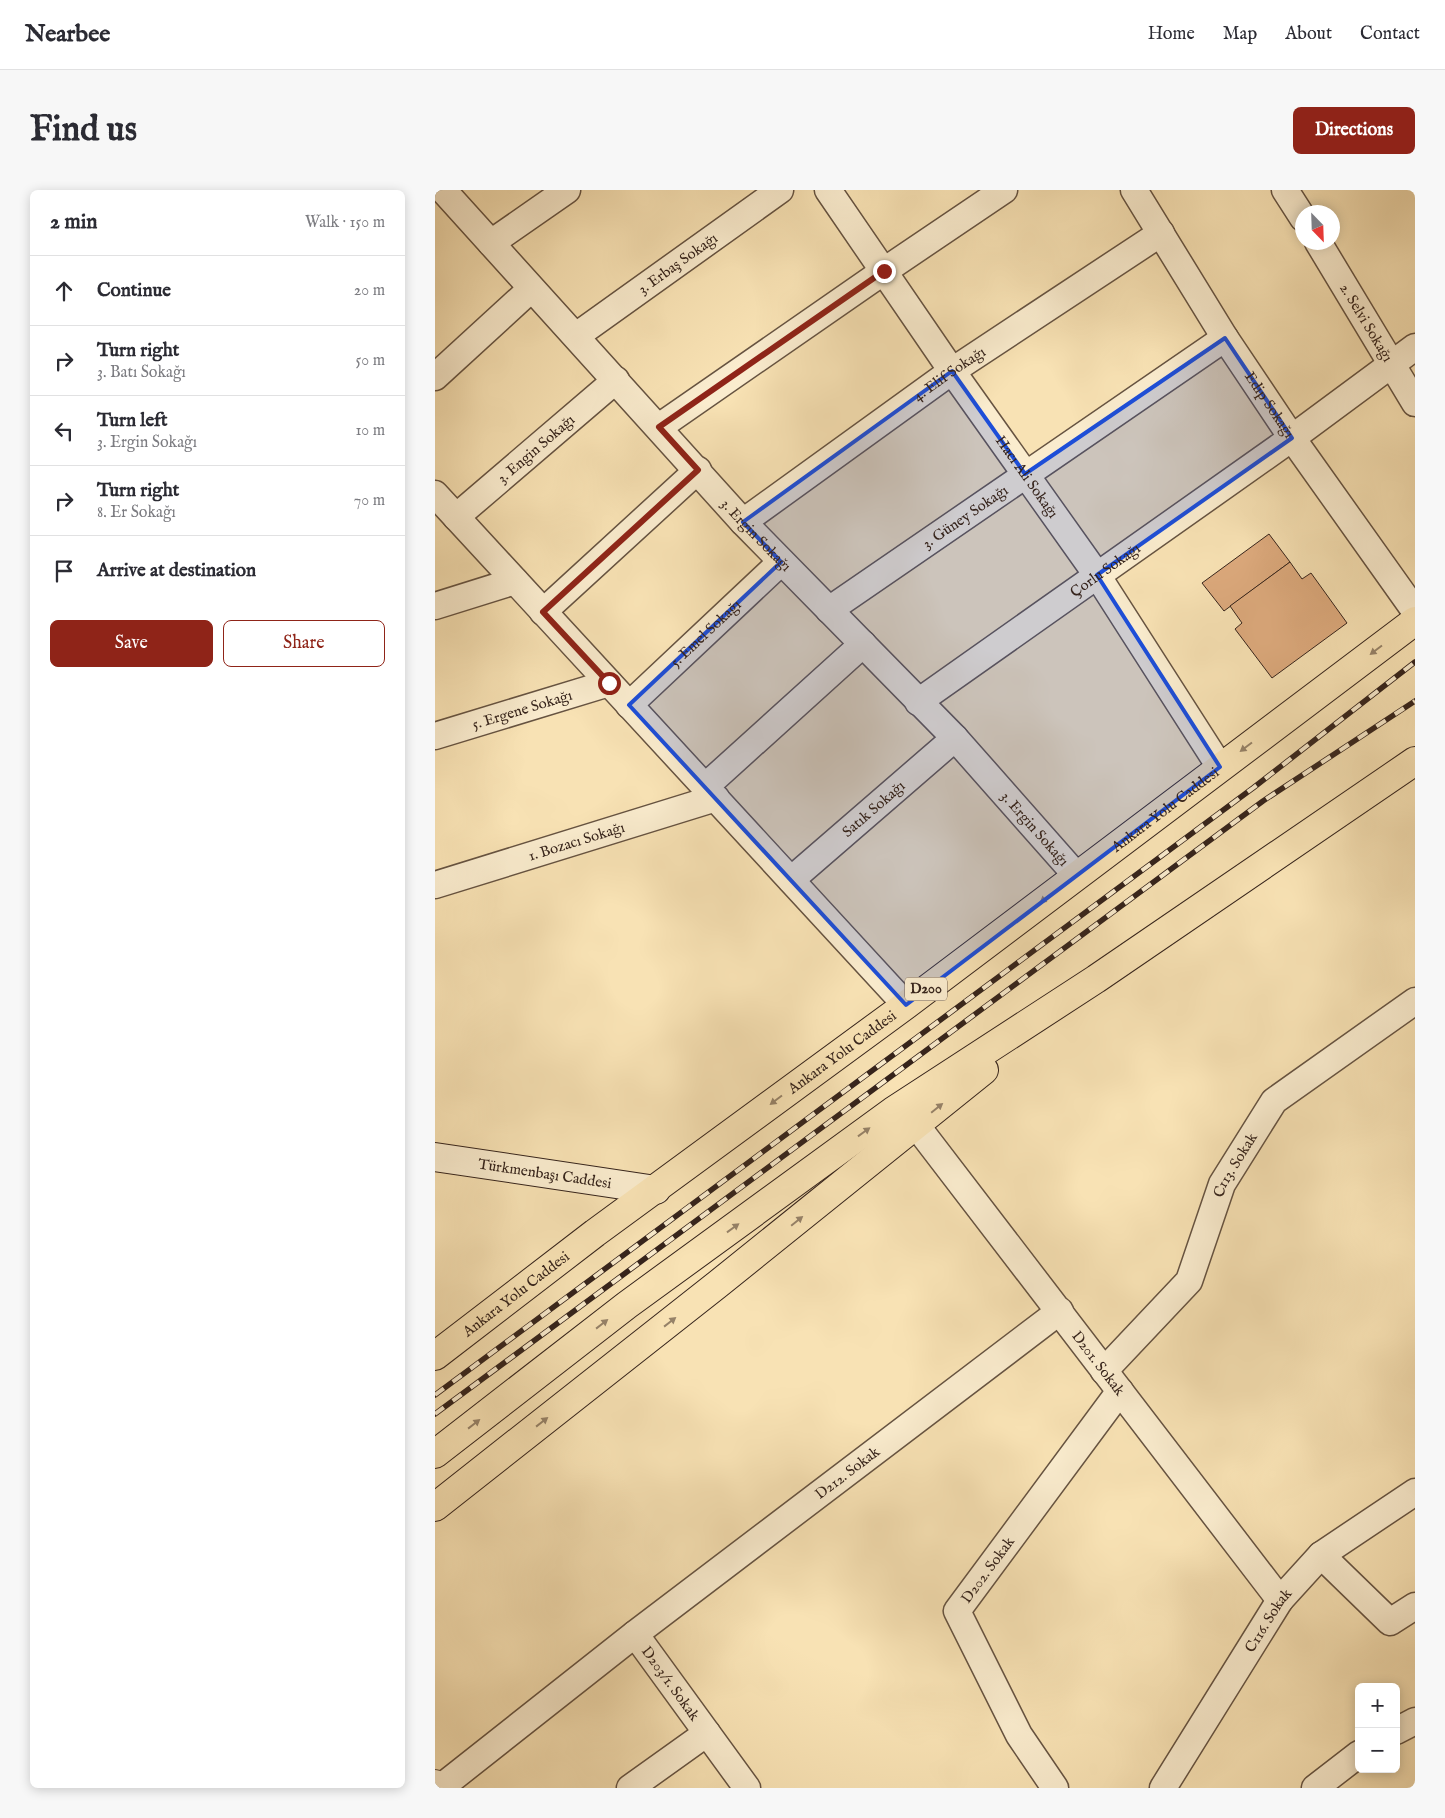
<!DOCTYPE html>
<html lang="en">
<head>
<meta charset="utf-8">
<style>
  :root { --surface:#fff; --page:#f7f7f7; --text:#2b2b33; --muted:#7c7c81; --line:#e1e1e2; --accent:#8f2418 }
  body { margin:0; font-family:"IM FELL English",serif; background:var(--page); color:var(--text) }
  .controls { position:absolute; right:15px; bottom:15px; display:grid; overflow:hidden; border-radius:8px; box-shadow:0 2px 12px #0003 }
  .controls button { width:45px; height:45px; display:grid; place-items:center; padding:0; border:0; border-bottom:1px solid var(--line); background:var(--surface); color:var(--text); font:25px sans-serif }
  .compass { position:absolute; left:860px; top:15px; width:45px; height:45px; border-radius:50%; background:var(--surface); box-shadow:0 2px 12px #0003; rotate:157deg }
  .stop { position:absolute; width:15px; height:15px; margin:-11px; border:4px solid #8f2418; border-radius:50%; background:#fff }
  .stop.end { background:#8f2418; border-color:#fff; box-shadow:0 1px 5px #0008 }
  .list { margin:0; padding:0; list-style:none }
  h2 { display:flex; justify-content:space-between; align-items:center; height:65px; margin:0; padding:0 20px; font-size:21px }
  h2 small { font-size:16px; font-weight:400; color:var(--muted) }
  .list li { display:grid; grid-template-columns:32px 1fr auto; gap:15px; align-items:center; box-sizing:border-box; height:70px; padding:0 20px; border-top:1px solid var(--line) }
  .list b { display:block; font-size:19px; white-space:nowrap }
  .list p { margin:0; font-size:16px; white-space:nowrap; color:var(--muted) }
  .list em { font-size:16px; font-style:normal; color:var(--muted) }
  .actions { display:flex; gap:10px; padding:15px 20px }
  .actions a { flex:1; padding:11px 0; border:1px solid var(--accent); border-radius:8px; text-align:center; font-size:18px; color:var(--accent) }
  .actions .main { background:var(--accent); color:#fff }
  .icon { flex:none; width:28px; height:28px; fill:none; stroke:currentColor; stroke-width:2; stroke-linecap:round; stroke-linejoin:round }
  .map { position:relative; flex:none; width:980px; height:1598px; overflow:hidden; border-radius:8px }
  header { display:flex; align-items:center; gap:30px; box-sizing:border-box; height:70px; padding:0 25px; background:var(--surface); border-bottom:1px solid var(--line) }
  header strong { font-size:24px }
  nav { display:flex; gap:28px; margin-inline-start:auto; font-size:18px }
  .intro { display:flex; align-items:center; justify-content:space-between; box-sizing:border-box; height:120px; padding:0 30px }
  h1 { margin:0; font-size:35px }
  .button { padding:12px 22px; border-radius:8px; background:var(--accent); color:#fff; font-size:18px; font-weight:700 }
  main { display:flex; gap:30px; padding:0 30px }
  aside { flex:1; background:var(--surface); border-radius:8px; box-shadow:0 2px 12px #0003 }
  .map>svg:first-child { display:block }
</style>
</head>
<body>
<header>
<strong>Nearbee</strong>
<nav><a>Home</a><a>Map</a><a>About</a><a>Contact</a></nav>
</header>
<div class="intro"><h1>Find us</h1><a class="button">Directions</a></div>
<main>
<aside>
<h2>2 min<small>Walk · 150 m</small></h2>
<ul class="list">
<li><svg class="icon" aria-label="ahead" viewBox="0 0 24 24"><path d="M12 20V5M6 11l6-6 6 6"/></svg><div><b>Continue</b></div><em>20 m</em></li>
<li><svg class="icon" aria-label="right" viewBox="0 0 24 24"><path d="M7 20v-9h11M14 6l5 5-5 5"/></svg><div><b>Turn right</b><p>3. Batı Sokağı</p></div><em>50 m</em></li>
<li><svg class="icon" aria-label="left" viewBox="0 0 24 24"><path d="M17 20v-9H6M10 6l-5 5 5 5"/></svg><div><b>Turn left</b><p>3. Ergin Sokağı</p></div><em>10 m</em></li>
<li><svg class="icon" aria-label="right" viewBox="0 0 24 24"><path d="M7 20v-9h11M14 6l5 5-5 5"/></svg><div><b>Turn right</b><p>8. Er Sokağı</p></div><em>70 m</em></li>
<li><svg class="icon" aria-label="arrive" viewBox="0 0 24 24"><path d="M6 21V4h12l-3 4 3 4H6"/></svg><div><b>Arrive at destination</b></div></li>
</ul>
<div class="actions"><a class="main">Save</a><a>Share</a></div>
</aside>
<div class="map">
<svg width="980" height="1598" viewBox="0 0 980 1598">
  <rect width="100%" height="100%" fill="#f8e2b4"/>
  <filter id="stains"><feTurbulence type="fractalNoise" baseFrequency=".004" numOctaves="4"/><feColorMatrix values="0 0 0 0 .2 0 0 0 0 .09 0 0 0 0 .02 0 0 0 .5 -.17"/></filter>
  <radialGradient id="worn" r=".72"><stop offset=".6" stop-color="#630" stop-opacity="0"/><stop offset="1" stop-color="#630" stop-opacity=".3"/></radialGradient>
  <g fill="#ddaa7d" stroke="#35231b">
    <path d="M834,344L855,372L789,421L767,393Z"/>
    <path d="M855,372L867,389L876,383L912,433L837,488L800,439L807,433L795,416Z"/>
  </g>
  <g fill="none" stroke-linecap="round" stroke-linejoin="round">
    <defs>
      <g id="minor">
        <path id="s1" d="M8,0L308,332L520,548L641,685"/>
        <path id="s2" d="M393,0L517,181L662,385L785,577"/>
        <path id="s3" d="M699,0L790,148L857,248L980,421"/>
        <path d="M850,0L868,28"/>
        <path id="s4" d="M883,52L980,213"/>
        <path d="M56,53L132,0"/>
        <path id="s5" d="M141,146L345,0"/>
        <path d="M0,187L96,99"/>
        <path d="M224,237L449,81L569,0"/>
        <path d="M0,304L471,815"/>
        <path id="s6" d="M21,327L181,190"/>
        <path id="s7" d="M308,332L517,181L726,43"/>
        <path d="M0,416L80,391"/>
        <path id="s8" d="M394,420L790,148"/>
        <path d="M108,422L263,280"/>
        <path id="s9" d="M483,512L857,248L980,157"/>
        <path id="s10" d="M194,515L346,372"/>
        <path id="s11" d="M0,546L174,493"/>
        <path d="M271,596L428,454"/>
        <path id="s12" d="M356,690L520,548"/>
        <path id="s13" d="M0,695L281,608"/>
        <path id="s14" d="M481,935L845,1410"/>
        <path id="s15" d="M669,1181L754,1091L787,994L839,911L980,811"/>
        <path d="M886,1365L955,1432L980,1416"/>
        <path id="s16" d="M200,1444L312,1598"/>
        <path d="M961,1541L980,1531"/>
        <path id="s17" d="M5,1598L200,1444L625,1121"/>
        <path d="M195,1598L272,1543"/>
        <path id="s18" d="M620,1598L584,1545L522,1421L685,1201"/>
        <path id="s19" d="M728,1598L845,1410L886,1365L980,1302"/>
        <path d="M880,1598L924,1564"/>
      </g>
      <path id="tertiary" d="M0,1594L3,1598"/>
      <g id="secondary">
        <path id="s20" d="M0,967L221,1000"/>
      </g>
      <g id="trunk">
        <path id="s21" d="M0,1166L160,1043L471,815L980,431"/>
        <path d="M0,1264L192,1115L458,921L661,789L980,571"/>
        <path d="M0,1317L283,1094L549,880"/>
      </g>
    </defs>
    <use href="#minor" stroke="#665341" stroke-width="29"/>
    <use href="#tertiary" stroke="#665341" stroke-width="30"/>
    <use href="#secondary" stroke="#35231b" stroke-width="30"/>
    <use href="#trunk" stroke="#35231b" stroke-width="30"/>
    <use href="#minor" stroke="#faecce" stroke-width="26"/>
    <use href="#tertiary" stroke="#faecce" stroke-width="28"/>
    <use href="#secondary" stroke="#faecce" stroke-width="28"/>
    <use href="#trunk" stroke="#f8e2b4" stroke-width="28"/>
    <defs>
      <g id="rail">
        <path d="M0,1205L818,598L980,472"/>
        <path d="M0,1224L828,611L980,511"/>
      </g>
    </defs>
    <use href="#rail" stroke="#35231b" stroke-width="5.5"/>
    <use href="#rail" stroke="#faecce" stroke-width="4" stroke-dasharray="11" stroke-linecap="butt"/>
  </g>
  <defs><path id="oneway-solid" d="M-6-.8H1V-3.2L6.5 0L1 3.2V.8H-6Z" transform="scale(1.25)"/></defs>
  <g fill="#968268">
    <use href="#oneway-solid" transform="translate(941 460) rotate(143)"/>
    <use href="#oneway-solid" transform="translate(811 557) rotate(143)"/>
    <use href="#oneway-solid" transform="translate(611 708) rotate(143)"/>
    <use href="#oneway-solid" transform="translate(341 910) rotate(143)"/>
    <use href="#oneway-solid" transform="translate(502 918) rotate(-39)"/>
    <use href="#oneway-solid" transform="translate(429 942) rotate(-36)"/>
    <use href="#oneway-solid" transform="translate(362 1031) rotate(-39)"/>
    <use href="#oneway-solid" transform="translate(298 1038) rotate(-36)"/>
    <use href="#oneway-solid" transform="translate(235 1132) rotate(-38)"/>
    <use href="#oneway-solid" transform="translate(167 1134) rotate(-38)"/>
    <use href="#oneway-solid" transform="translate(107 1232) rotate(-38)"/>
    <use href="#oneway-solid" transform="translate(39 1234) rotate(-38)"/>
  </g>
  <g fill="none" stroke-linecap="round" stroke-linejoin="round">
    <path stroke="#8f2418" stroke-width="6" d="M174,493L108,422L263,280L224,237L449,81"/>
  </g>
  <path fill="#1d4ed8" fill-opacity="0.2" stroke="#1d4ed8" stroke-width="4" stroke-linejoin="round" d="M790,148L857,248L662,385L785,577L471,815L194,515L346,372L308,332L517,181L590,284Z"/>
  <g text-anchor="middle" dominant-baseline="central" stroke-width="4" stroke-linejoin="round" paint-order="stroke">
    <rect fill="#faecce" stroke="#705f51" stroke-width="1" x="470" y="787.5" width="42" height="23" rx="4"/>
    <g font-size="14" font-weight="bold" fill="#35231b">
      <text x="491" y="799">D200</text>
    </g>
    <g font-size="15" fill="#35231b" stroke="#faecce">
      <text stroke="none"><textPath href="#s5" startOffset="125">3. Erbaş Sokağı</textPath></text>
      <text stroke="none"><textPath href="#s4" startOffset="94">2. Selvi Sokağı</textPath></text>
      <text stroke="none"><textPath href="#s7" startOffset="254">4. Elif Sokağı</textPath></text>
      <text stroke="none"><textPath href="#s3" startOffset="254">Edip Sokağı</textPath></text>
      <text stroke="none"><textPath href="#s6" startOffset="105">3. Engin Sokağı</textPath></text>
      <text stroke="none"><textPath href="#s2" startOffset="349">Hacı Ali Sokağı</textPath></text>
      <text stroke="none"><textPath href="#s8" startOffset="165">3. Güney Sokağı</textPath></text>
      <text stroke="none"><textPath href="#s1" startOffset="466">3. Ergin Sokağı</textPath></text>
      <text stroke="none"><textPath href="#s9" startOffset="229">Çorlu Sokağı</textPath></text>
      <text stroke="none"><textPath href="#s10" startOffset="105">5. Emel Sokağı</textPath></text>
      <text stroke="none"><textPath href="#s11" startOffset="91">5. Ergene Sokağı</textPath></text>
      <text stroke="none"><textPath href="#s21" startOffset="912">Ankara Yolu Caddesi</textPath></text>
      <text stroke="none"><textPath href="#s12" startOffset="109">Satık Sokağı</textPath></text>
      <text stroke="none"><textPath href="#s1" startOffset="871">3. Ergin Sokağı</textPath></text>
      <text stroke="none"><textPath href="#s13" startOffset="148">1. Bozacı Sokağı</textPath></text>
      <text stroke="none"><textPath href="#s21" startOffset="508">Ankara Yolu Caddesi</textPath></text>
      <text stroke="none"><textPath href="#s15" startOffset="249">C113. Sokak</textPath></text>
      <text stroke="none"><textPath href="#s20" startOffset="111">Türkmenbaşı Caddesi</textPath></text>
      <text stroke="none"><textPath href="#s21" startOffset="102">Ankara Yolu Caddesi</textPath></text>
      <text stroke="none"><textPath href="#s14" startOffset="300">D201. Sokak</textPath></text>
      <text stroke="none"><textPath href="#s17" startOffset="515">D212. Sokak</textPath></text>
      <text stroke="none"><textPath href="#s18" startOffset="254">D202. Sokak</textPath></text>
      <text stroke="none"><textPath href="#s19" startOffset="198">C116. Sokak</textPath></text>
      <text stroke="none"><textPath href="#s16" startOffset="61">D203/1. Sokak</textPath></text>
    </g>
  </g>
  <rect width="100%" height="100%" filter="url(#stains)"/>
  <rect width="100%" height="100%" fill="url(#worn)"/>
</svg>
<div class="controls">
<button>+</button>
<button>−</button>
</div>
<svg class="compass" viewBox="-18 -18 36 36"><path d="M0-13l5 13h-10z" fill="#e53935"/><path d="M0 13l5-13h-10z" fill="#7c7c81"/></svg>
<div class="stop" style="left:174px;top:493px"></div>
<div class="stop end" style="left:449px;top:81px"></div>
</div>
</main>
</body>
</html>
